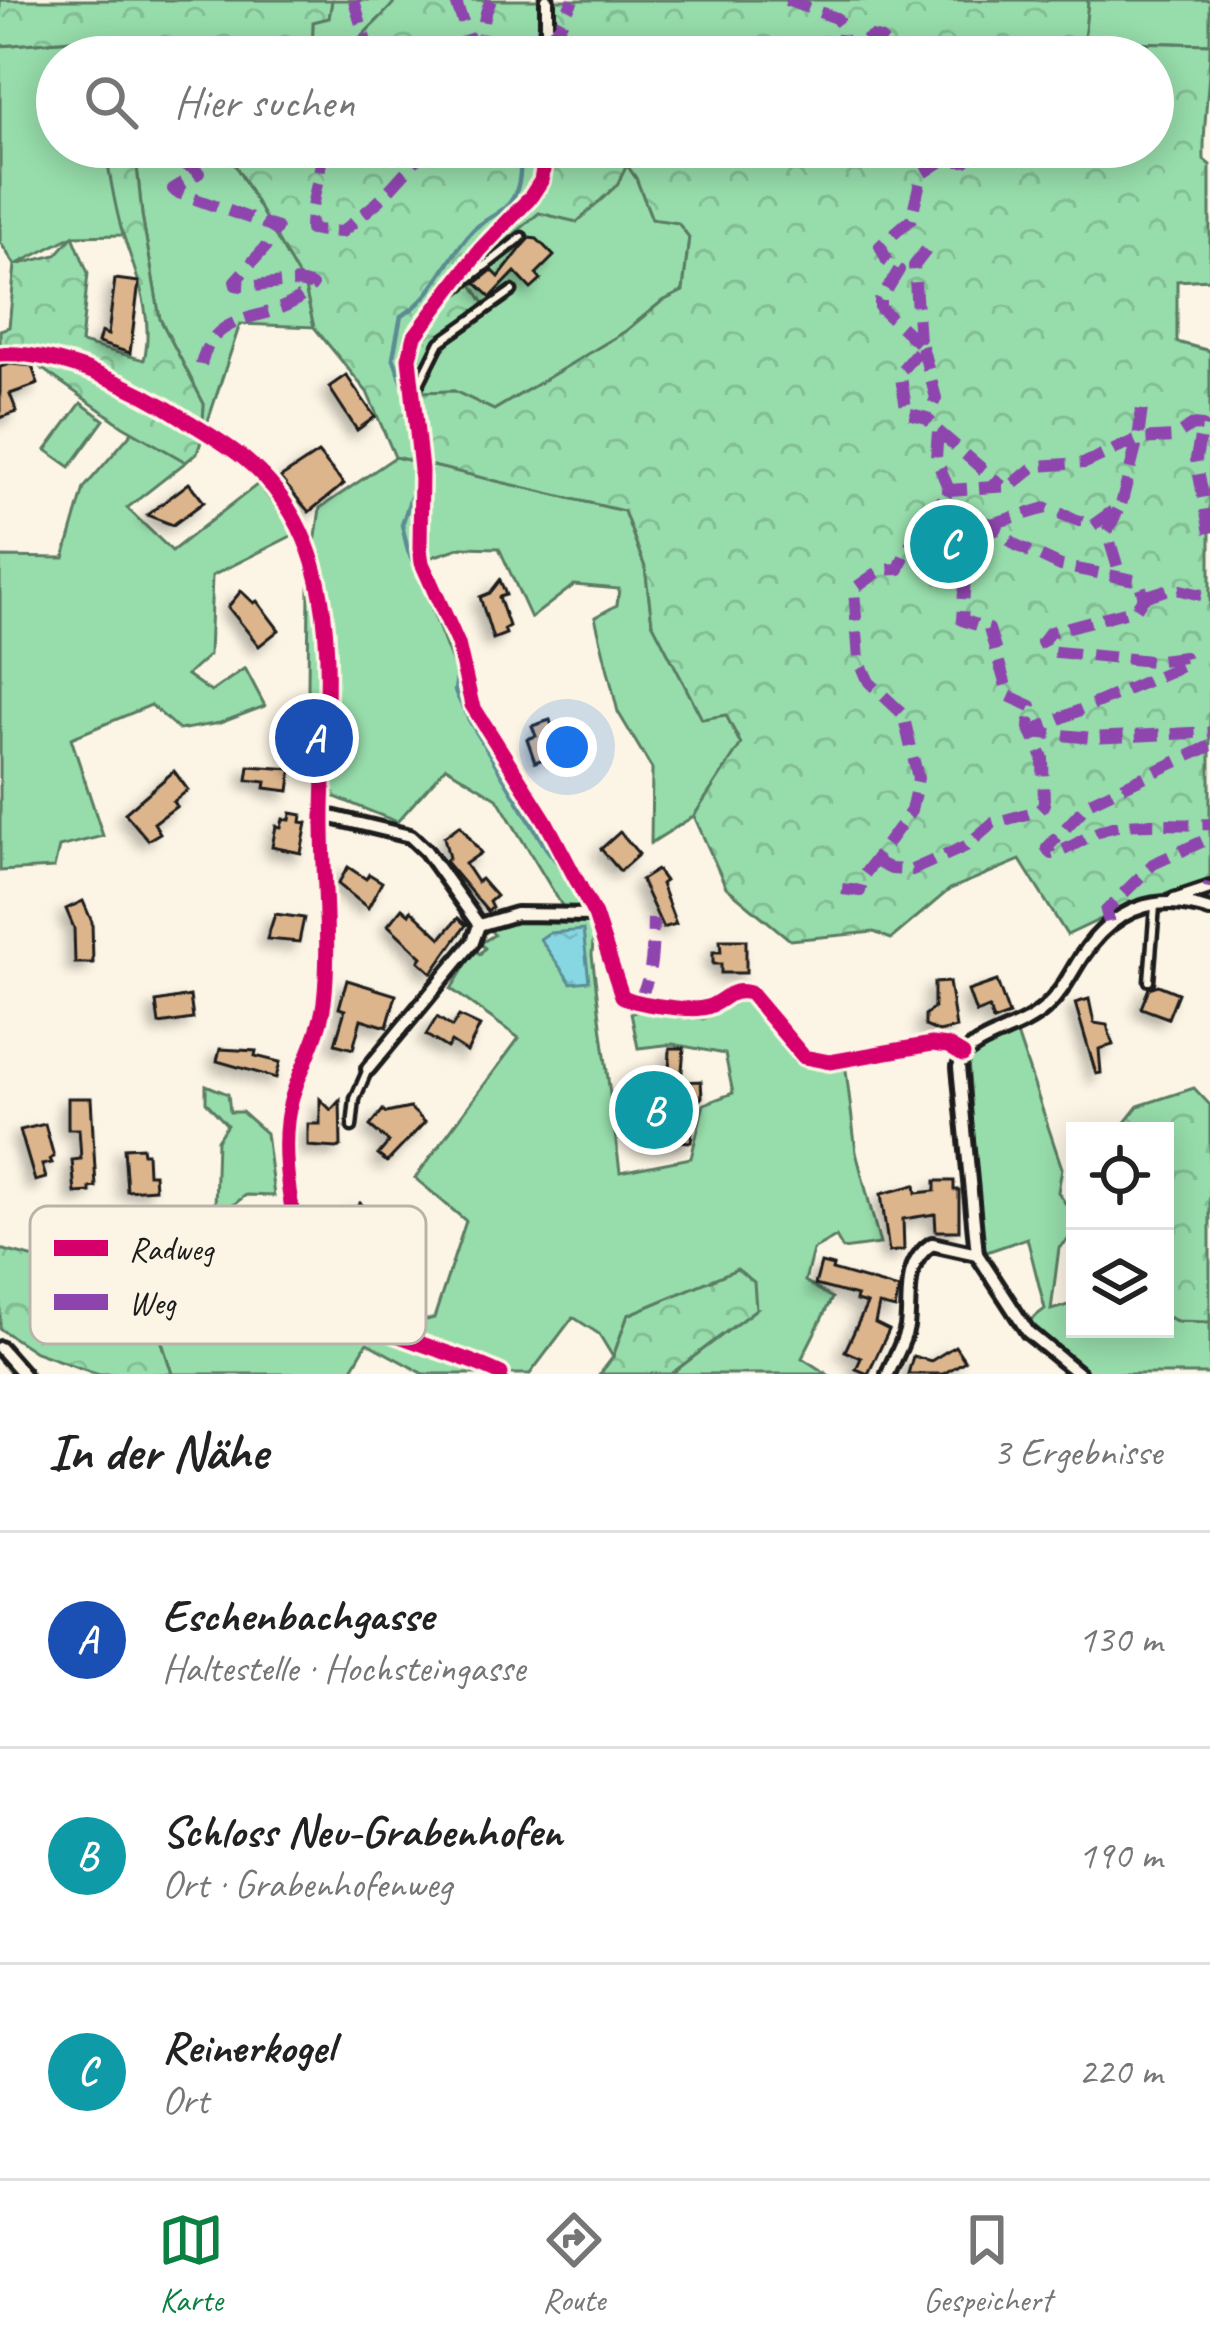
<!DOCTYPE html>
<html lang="de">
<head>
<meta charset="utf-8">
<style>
  :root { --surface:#fff; --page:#f2f2f2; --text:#222; --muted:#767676; --line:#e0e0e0; --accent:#0b8043 }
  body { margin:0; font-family:Caveat,sans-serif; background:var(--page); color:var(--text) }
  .controls { position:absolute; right:36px; bottom:36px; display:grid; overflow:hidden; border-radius:0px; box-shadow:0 6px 30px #0003 }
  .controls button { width:108px; height:108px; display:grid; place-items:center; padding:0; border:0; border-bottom:3px solid var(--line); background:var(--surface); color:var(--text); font:60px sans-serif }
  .you { position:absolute; left:567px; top:747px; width:42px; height:42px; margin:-30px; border:9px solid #fff; border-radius:50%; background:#1a73e8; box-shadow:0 0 0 18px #1a73e833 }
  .badge { display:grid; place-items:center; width:78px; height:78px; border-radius:50%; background:var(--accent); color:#fff; font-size:39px; font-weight:700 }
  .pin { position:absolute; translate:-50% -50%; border:6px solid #fff; box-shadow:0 3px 12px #0006 }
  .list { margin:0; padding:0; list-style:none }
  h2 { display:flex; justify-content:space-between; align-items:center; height:156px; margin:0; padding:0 48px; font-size:51px }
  h2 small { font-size:39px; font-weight:400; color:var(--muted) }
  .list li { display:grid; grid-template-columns:78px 1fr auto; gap:36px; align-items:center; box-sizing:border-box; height:216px; padding:0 48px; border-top:3px solid var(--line) }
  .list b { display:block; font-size:45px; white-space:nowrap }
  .list p { margin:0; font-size:39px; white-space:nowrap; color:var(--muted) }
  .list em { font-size:39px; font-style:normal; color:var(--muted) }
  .icon { flex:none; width:66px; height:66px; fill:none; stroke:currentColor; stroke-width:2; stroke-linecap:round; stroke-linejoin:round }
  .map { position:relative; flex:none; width:1210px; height:1374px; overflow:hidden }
  .search { position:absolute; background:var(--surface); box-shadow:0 6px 30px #0003; left:36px; right:36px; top:36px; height:132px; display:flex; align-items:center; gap:30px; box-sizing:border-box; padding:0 42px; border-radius:66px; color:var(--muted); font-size:45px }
  .sheet { height:804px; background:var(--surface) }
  nav { display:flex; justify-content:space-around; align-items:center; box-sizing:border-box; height:168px; border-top:3px solid var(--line); background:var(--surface); font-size:33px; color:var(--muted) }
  nav a { display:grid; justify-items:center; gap:6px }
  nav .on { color:var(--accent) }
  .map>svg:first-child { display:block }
</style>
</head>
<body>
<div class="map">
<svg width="1210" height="1374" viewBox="0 0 1210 1374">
  <defs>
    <pattern id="forest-crowns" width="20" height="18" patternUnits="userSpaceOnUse" patternTransform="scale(3)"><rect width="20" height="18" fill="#97ddab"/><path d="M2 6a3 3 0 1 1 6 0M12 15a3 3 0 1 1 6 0" fill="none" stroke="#82bd93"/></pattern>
    <pattern id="water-ripples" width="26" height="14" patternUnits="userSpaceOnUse" patternTransform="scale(3)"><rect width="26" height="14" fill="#87d7e3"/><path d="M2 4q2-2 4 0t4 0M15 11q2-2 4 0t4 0" fill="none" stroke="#74b8c2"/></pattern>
    <filter id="shadow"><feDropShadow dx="-7" dy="7" stdDeviation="6" flood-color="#0004"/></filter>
  </defs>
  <rect width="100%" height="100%" fill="#fcf5e5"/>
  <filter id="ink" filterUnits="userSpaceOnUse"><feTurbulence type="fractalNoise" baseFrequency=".00833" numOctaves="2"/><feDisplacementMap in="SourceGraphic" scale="24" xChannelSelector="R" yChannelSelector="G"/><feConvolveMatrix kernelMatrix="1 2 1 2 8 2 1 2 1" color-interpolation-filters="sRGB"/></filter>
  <g filter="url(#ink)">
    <g fill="#97ddab" stroke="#5a7c64" stroke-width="3">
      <path d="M332,0H396C382,20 357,34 350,57H312L313,21L329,17Z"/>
      <path d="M1088,0H1210V44L1083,41Z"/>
      <path d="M82,39L86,57H57V147H105L123,235L73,236L15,265L0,242V46Z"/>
      <path d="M135,147H225L305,288L314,327L240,324L202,439L204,404L160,319L142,215Z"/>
      <path d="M626,164L636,178L652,219L678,222L689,237L683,291L661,302L626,331L494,410L454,391L420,392L414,380L484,305L465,275L539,212Z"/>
      <path d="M81,403L104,420L70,467L46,450Z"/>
      <path d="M133,431L186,462L127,508L172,551L258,484L297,533L212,576L209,655L187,675L211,692L245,668L265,706L220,723L179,730L151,705L71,738L103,836L59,847L54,868L0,871V557L64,558L84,488Z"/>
      <path d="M395,457L624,511L645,567L652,622L726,714L741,745L694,816L651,843L652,769L618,712L595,617L617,605L619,589L574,585L531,618L499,548L462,547L414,563L472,714L526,788L595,915L592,955L620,1172L691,1158L704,1104L733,1093L725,1054L673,1044L638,1048L631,1013L649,1009L703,1019L747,997L798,1058L846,1070L856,1152L880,1244L843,1249L836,1237L813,1250L805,1281L832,1298L802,1358L827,1374H671L756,1309L628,1315L613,1357L599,1334L573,1317L530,1374H424L367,1343L349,1374H172L144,1286L245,1301L305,1339L348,1319L389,1330L434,1318L466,1221L415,1178L519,1038L451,989L475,950L480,954L485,948L481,943L494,935L490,929L506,921L562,919L564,909L497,798L446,767L397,822L335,797L308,688L309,587L320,508Z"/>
      <path d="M1016,1031L1062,1168L1058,1192L1075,1218V1234L1059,1248L1051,1310L1075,1303V1329H1165V1316L1177,1321L1210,1322V1374H1090L1029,1321L1045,1309L1027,1238L981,1254L968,1059Z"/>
      <path d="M206,1085L228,1094L230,1112H242L266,1133L274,1196L246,1195L228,1209L215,1207L217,1140L227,1125L206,1102Z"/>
    </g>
    <g fill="url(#forest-crowns)" stroke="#5a7c64" stroke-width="3" fill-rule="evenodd">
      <path d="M0,0H332L329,18L313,22L312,57H86L81,39L0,46Z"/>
      <path d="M396,0H1088L1084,41L1210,44C1210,84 1203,121 1204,160L1210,165V279L1177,281V342L1210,351V881L1135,903L1067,935L1020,860L950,889L891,939L874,932L790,940L726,887L694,816L741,744L726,715L702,719L652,622L645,567L624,511L395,457L367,392L314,327L305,288L225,147H254L265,159L290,156L299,147H1153V57H350C357,34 382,20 396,0ZM627,165L636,178L652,219L678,223L689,237L683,291L661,302L626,331L494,410L454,391L420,392L414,380L485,305L466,275L539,213L577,222L617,185Z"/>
      <path d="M105,147H135L142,215L160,319L204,404L202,439L197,453L186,462L123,426L34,363L28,349L0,350V330L9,327L15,265L56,255L73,236L88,273L81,343L144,360C155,315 135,273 122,231C114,204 110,175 105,147Z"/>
      <path d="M1194,1088L1210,1105V1322L1177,1321L1165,1316V1131H1118L1138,1106Z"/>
      <path d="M0,1249L144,1286L172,1374H97L35,1352L0,1329Z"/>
      <path d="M737,1269L754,1282L756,1309L671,1374H600L613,1357L628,1315Z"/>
    </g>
    <path fill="url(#water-ripples)" stroke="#5c8c93" stroke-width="3" d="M583,930L589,981L571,983L540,939L549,933Z"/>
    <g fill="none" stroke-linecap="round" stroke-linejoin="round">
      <g stroke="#5c8c93" stroke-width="4.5">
        <path d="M532,57L541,15"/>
        <path d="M451,639L408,551L402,525L414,487L408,398L393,357L401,316C435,298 447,257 473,230C487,217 507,212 515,194C522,179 521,162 519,147"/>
        <path d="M458,667L455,691L468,718L546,848L567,875L583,907"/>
      </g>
    </g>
    <g fill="#dcb58d" stroke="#1c1c1c" stroke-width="3" filter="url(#shadow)">
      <path d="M529,238L537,239L554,256L536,274L541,280L531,289L515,272L491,297L476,283L492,270L499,277Z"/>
      <path d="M115,279L139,282L130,353L98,343L101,332L108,335Z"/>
      <path d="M10,364L32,366L38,384L10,394L17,412L0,418V367Z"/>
      <path d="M346,375L375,417L357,430L329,387Z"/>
      <path d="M318,453L344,484L309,512L280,478Z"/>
      <path d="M189,483L204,502L173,525L147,515Z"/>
      <path d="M500,580L506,595L499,597L509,626L504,629L506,634L493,639L480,597L490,593Z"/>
      <path d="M241,591L254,603L257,601L279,630L259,646L228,607Z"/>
      <path d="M550,720L561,753L535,762L527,739L536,736L532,726Z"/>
      <path d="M249,766L292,769L289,791L265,788L266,782L247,780Z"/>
      <path d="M174,771L188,790L173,802L177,806L154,823L160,833L148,840L125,813Z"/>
      <path d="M291,813L302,815L301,822L307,823L301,853L272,847L276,826L281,827L283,819L290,820Z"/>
      <path d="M460,825L481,853L465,864L477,882L481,879L496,896L489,902L492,908L487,911L445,861L449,858L444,837Z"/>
      <path d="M620,832L639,854L620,871L601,849Z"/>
      <path d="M348,867L366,879L369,874L382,882L368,908L338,884Z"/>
      <path d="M657,870L665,881L661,884L676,924L663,928L641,880Z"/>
      <path d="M83,901L92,922L93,963H75L74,928L66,909Z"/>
      <path d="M402,908L409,914L411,910L441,938L458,918L466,925L432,973L419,961L422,957L388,925Z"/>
      <path d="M275,914L304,918L299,942L267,939Z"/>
      <path d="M720,940H746V973H721V964H713V952H721Z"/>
      <path d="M347,980L396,995L387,1027L361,1019L353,1049L335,1044L345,1010L339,1008Z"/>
      <path d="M997,981L1009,1015L993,1021L989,1008L976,1013L968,991Z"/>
      <path d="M949,982L956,1028L939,1032L925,1026V1015L934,1008V983Z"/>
      <path d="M1158,985L1178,993L1168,1018L1141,1008L1149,988Z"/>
      <path d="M190,996L193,1019L159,1024L156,1002Z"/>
      <path d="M1089,999L1094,1023L1107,1025L1113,1045L1099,1049L1101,1073L1096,1074L1075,1003Z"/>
      <path d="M459,1016L480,1026L467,1052L451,1042L447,1048L426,1035L437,1017L452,1027Z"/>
      <path d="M670,1048H684L681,1082L701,1081L702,1097L698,1102L682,1103L679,1122L693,1123L691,1142L643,1139L651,1072L669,1073Z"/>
      <path d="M220,1049L256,1051L255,1056L280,1062L276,1078L217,1061Z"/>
      <path d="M68,1098H91L96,1187L90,1188V1192L75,1193L72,1160L81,1159L80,1143L79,1129H68Z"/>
      <path d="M320,1099L331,1110L340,1100L341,1146L337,1148L308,1146V1124H320Z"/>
      <path d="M410,1108L425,1122L387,1162L378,1155L389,1142L370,1126L383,1110L386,1113Z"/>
      <path d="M45,1124L54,1157L50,1159L52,1163L42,1165L46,1178L35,1181L20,1130Z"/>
      <path d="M142,1147L143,1153H147L148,1174H154L155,1189L127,1191L124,1148Z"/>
      <path d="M935,1181H954V1190H959V1231H936L935,1214L903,1219L904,1250L889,1252L881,1194L915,1185L916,1193L935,1191Z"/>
      <path d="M360,1203L384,1223L375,1233L399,1253L375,1283L366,1275L368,1272L330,1240Z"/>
      <path d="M821,1263L833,1266L832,1270L899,1289L895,1309L879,1305L875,1323L889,1330L868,1374L856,1369L861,1358L845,1351L867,1304L856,1301L857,1296L815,1285Z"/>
      <path d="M955,1346L965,1361L943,1374H908L913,1356L931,1361Z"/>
    </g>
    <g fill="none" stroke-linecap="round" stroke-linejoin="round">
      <defs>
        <g id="lane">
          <path d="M452,292L522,237"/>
          <path d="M416,390L440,342L512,291"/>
          <path d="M1149,981L1155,906"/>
          <path d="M352,1127L355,1099L368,1069"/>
        </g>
        <g id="street">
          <path d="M547,57V0"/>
          <path d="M547,147L541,181L530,198L480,250L415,336L409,358L421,470L420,549L422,563L458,644L472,705L545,820L595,915L622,996C634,1004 692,1012 707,1007C724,1002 729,987 750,993L804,1057L830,1062L932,1044L948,1046L963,1055"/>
          <path d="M0,354C60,351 137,388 186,420C207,433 228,445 247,461C351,548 325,690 323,811C322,872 331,943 324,1002C320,1035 302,1065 292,1097C277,1146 291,1239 318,1283C349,1333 447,1346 501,1374"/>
          <path d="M323,815L410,836L426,851L479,925"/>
          <path d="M1174,900L1210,888"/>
          <path d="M479,925L516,914L595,915"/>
          <path d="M963,1055L959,1067L977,1254L1028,1332L1079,1374"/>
          <path d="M963,1055C986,1034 1020,1030 1044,1009C1062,993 1069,976 1082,956C1113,909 1156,892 1210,910"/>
          <path d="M368,1069L473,942L479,925"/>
          <path d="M0,1348L23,1374"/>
          <path d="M888,1374C894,1359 904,1343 907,1327C911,1296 902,1264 932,1244L977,1254"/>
        </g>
      </defs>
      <use href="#lane" stroke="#1c1c1c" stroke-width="15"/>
      <use href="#street" stroke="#1c1c1c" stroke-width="20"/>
      <use href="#lane" stroke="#fcf5e5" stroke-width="6"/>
      <use href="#street" stroke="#fcf5e5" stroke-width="10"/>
      <g stroke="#8e44ad" stroke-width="12" stroke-dasharray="24 12" stroke-linecap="butt">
        <path d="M354,0L368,49L365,57"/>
        <path d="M455,0L476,57"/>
        <path d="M786,0L836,18L843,27L841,46L855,47L872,37L880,39L899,57"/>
        <path d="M547,38L559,27L573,0"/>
        <path d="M478,57C486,39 479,24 491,0"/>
        <path d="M153,147C166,165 185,159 199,173L173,189L176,192L277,228L265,248L235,281L236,285C261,290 292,276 312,286C276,329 215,302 201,365"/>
        <path d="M322,147C322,176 310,200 310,230L342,232L380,200L428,147"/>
        <path d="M919,342L914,266L927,249"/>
        <path d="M922,346L936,398L927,418"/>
        <path d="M938,431L1002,486"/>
        <path d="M949,490L936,458L938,431L927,418L907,413L900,372L922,346L880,308V301L899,270L887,261L880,246L911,219L922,174L942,161H965L976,147"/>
        <path d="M1118,510L1107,532L1120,575"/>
        <path d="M991,524L1046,508L1092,526L1121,505L1138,439L1143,400"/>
        <path d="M1210,533L1196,459L1202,426L1193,425L1174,437L1138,439L1085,463L1035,466L1011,486L949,490L943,499L970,518L991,524L1016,545L1061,566L1139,581L1144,597L1136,609L1050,632L1042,642L1047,651L1151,661L1184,657L1186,664L1041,727L1042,733L1092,738L1210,732"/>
        <path d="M1144,597L1172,588L1210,597"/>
        <path d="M1210,746L1090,802L1047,848L1051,854C1072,850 1090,832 1112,827C1143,821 1179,826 1210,824"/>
        <path d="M877,862L891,869L912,870L966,846L993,823L1038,811L1044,805L1043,758L1029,728L1031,706L1009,696L989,629L962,620L965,578L994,537L991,524"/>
        <path d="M1209,888L1210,883"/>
        <path d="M842,889L860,891L864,875L911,811L918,778L903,714L869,682L859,661L854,589L881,570L899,569L907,549L943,499"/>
        <path d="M1109,922L1106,911L1153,864L1210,838"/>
        <path d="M637,1002C654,977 652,948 653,919"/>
      </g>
      <defs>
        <g id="cycleway">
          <path d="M547,147L541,181L530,198L480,250L415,336L409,358L421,470L420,549L422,563L458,644L472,705L545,820L595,915L622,996C634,1004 692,1012 707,1007C724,1002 729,987 750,993L804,1057L830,1062L932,1044L948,1046L963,1055"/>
          <path d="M0,354C60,351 137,388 186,420C207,433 228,445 247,461C351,548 325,690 323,811C322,872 331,943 324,1002C320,1035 302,1065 292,1097C277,1146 291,1239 318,1283C349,1333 447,1346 501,1374"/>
        </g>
      </defs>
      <use href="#cycleway" stroke="#fcf5e5" stroke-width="22"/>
      <use href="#cycleway" stroke="#d6006c" stroke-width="15"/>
    </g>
  </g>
  <rect x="30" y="1206" width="396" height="138" rx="18" fill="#fcf5e5" stroke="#b9b4a9" stroke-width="3"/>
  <rect x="54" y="1240" width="54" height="16" fill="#d6006c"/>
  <rect x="54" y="1294" width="54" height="16" fill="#8e44ad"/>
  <g font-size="33" fill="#1c1c1c">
    <text x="129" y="1260">Radweg</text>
    <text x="129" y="1314">Weg</text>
  </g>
</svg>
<div class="controls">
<button><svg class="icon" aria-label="locate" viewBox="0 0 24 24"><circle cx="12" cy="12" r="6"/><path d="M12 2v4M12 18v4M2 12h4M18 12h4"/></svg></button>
<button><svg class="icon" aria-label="layers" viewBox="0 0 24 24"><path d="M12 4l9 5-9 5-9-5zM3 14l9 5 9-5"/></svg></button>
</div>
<div class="you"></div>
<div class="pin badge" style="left:314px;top:738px;background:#1a4fb4">A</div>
<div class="pin badge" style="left:654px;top:1110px;background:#0f9aa8">B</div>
<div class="pin badge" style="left:949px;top:544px;background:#0f9aa8">C</div>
<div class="search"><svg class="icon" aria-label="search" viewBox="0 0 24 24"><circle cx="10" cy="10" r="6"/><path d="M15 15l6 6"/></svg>Hier suchen</div>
</div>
<section class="sheet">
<h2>In der Nähe<small>3 Ergebnisse</small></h2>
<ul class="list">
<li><span class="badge" style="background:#1a4fb4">A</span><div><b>Eschenbachgasse</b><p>Haltestelle · Hochsteingasse</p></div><em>130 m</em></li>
<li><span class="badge" style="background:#0f9aa8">B</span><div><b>Schloss Neu-Grabenhofen</b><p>Ort · Grabenhofenweg</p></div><em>190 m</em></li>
<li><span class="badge" style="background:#0f9aa8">C</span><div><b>Reinerkogel</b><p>Ort</p></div><em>220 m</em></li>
</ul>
</section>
<nav>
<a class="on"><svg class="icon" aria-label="map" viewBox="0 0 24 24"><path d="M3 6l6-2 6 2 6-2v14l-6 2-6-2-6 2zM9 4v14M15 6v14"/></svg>Karte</a>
<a><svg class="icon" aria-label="directions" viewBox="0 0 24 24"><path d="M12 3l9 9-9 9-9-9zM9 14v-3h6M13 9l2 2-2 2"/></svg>Route</a>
<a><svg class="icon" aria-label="saved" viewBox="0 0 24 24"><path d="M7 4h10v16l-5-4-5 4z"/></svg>Gespeichert</a>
</nav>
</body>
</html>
